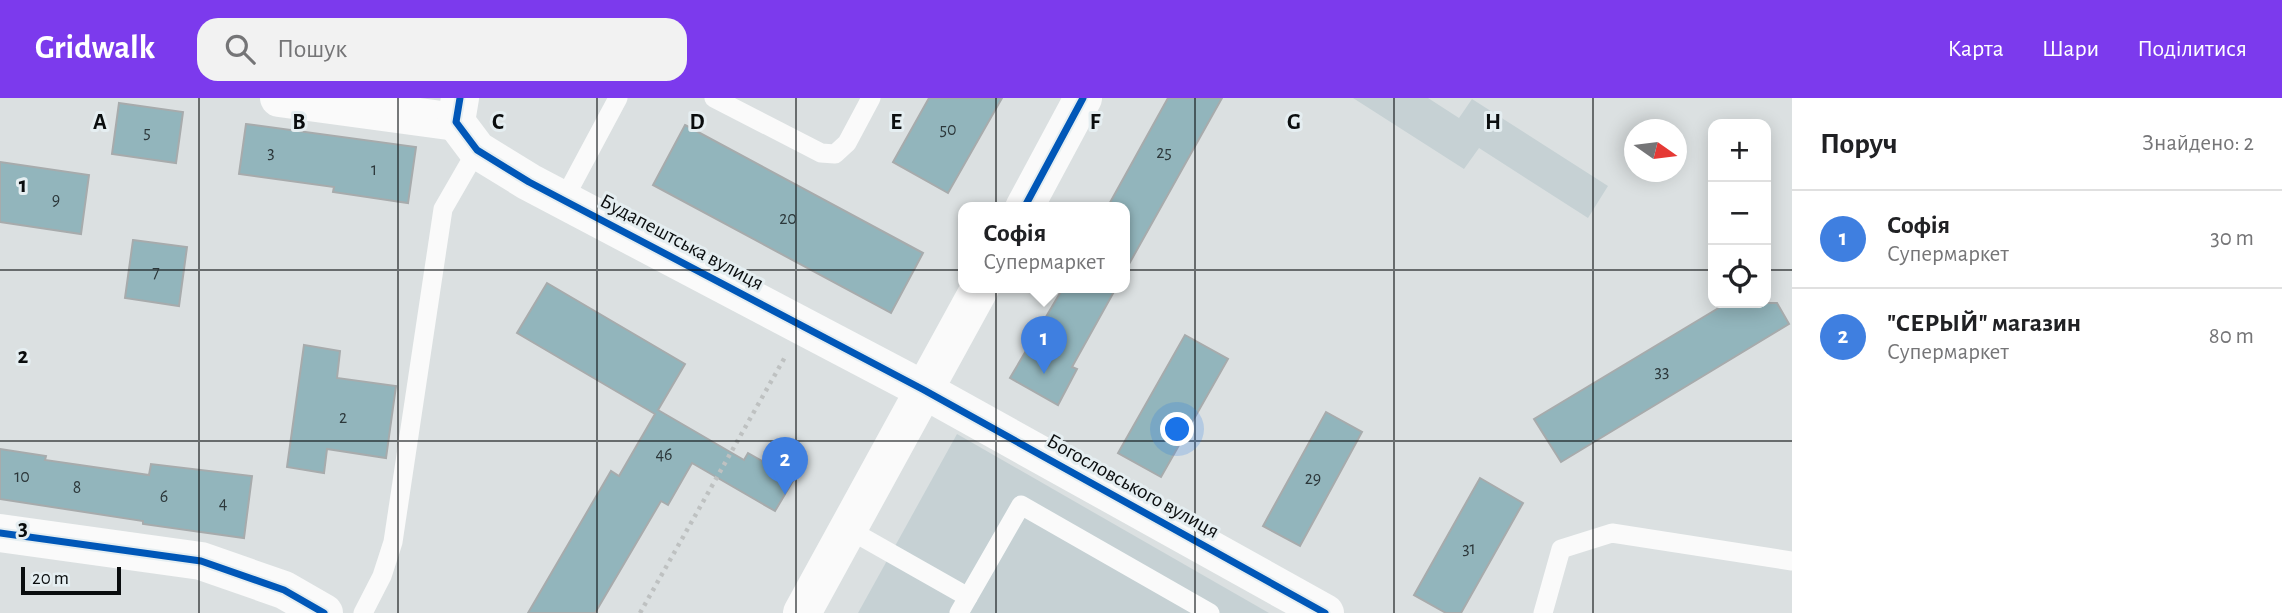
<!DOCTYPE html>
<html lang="uk">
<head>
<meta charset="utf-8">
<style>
  :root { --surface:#fff; --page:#f2f2f2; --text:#202124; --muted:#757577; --line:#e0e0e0; --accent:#7c3aed }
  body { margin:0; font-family:"Alegreya Sans",sans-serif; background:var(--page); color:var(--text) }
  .controls { position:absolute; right:21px; top:21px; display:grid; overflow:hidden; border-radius:14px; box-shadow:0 4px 18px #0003 }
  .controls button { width:63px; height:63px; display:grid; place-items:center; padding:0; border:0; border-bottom:2px solid var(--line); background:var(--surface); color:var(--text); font:35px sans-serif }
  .compass { position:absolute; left:1624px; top:21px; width:63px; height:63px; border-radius:50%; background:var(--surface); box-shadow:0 4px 18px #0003; rotate:104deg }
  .scale { position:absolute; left:21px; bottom:18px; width:100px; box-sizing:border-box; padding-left:7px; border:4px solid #0a0d0e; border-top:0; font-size:19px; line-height:24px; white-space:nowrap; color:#0a0d0e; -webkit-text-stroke:5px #e5eef1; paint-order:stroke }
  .you { position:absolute; left:1178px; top:332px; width:24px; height:24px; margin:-18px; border:5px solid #fff; border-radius:50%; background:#1a73e8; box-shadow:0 0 0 10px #1a73e833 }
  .badge { display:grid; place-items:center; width:46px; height:46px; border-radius:50%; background:var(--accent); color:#fff; font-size:23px; font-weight:700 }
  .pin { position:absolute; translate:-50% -58px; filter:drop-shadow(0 2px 4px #0008) }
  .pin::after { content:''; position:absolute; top:37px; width:24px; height:21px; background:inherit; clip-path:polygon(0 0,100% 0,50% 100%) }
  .popup { position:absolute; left:958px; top:104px; width:172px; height:91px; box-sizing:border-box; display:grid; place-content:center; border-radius:14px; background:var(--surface); filter:drop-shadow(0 2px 5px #0005); font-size:23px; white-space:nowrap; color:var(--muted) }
  .popup b { font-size:26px; color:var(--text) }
  .popup::after { content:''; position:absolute; left:50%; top:100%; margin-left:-14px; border:14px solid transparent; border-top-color:var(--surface) }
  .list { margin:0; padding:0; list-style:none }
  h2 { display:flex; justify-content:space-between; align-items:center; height:91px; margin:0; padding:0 28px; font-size:30px }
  h2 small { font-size:23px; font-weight:400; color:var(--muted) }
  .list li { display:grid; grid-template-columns:46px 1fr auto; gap:21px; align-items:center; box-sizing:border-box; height:98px; padding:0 28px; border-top:2px solid var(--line) }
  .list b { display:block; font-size:26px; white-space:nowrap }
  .list p { margin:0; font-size:23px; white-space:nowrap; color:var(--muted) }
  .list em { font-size:23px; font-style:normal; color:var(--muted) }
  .icon { flex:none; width:38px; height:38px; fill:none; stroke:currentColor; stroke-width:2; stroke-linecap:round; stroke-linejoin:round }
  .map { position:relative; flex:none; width:1792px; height:515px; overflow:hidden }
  header { display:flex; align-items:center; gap:42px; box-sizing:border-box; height:98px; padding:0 35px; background:var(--accent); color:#fff }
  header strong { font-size:33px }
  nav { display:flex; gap:38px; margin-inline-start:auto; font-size:24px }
  .search { width:490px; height:63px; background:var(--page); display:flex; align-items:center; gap:18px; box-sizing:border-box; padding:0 24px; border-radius:21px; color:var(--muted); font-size:26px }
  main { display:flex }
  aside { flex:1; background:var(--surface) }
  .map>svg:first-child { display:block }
</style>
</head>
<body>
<header>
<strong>Gridwalk</strong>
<div class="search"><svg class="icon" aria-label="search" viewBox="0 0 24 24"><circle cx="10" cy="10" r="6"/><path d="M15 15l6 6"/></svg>Пошук</div>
<nav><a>Карта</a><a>Шари</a><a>Поділитися</a></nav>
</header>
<main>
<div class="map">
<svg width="1792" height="515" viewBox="0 0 1792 515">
  <rect width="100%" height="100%" fill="#dbe0e1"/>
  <g fill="#c6d1d4">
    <path d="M1353,0H1428L1459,20L1472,1L1608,88L1588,120L1479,50L1464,71Z"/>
    <path d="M957,336L1269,515H858Z"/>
  </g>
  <g fill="#92b5bc" stroke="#a7abac" stroke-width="2">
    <path d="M929,0H1002L948,95L893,64Z"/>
    <path d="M1168,0H1222L1124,175V110H1107Z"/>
    <path d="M119,5L183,14L176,65L112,56Z"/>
    <path d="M246,26L416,49L408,105L333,94L334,89L239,76Z"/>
    <path d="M685,27L923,155L891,215L653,87Z"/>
    <path d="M0,64L89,77L81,136L0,124Z"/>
    <path d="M133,142L187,149L179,208L125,200Z"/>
    <path d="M547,185L685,266L658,312L744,362L748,355L794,381L775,413L692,365L668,407L661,403L595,515H528L611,373L619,378L655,316L517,235Z"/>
    <path d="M1063,190H1116L1072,269L1077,271L1058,307L1010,280Z"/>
    <path d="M1727,205H1777L1789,226L1561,364L1534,321Z"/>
    <path d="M1185,237L1228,261L1161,379L1118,355Z"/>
    <path d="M304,247L340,253L337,280L396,288L386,360L327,351L324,375L287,369Z"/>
    <path d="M1326,314L1362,334L1300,448L1263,428Z"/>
    <path d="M0,351L46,358L45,362L149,377L151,366L252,378L244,440L143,426V423L0,401Z"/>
    <path d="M1480,380L1523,405L1461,515H1446L1414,497Z"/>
  </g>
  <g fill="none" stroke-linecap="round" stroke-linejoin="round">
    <path stroke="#bec1c1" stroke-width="4.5" stroke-dasharray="3.5 5" stroke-linecap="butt" d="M640,515L785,259"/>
    <g stroke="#fafafa" stroke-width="19">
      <path d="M714,0L821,55L835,56L847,45L871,0"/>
      <path d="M564,101L618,0"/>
      <path d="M848,431L968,499"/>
      <path d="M363,515L382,478L393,444L443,111L477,52"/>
      <path d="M959,515L1021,407L1210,515"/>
      <path d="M1543,515L1561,451L1612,435L1792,463"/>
    </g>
    <g stroke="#fafafa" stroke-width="38">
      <path d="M279,0L456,24"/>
      <path d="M460,0L456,24L477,52L529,84L924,292L1325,515"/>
      <path d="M0,435L201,463L284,492L324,515"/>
    </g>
    <g stroke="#fafafa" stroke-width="38">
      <path d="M1024,110L1083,0"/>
      <path d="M802,515L980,190"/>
    </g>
    <defs>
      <g id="cycleway">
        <path d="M460,0L456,24L477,52L529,84L924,292L1325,515"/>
        <path d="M1024,110L1083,0"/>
        <path d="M0,435L201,463L284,492L324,515"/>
      </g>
    </defs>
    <use href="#cycleway" stroke="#e5eef1" stroke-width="11"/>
    <use href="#cycleway" stroke="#0057b8" stroke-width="7"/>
  </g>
  <path fill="none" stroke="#0a0d0e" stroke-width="2" stroke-opacity="0.55" d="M199,0V515M398,0V515M597,0V515M796,0V515M996,0V515M1195,0V515M1394,0V515M1593,0V515M0,172H1713M1766,172H1792M0,343H1792"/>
  <g text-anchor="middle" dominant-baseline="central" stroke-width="6" stroke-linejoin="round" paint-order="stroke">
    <g font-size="18" fill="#2c373a">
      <text x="948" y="32">50</text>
      <text x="147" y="35">5</text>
      <text x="271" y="55">3</text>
      <text x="1164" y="55">25</text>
      <text x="374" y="72">1</text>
      <text x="56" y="102">9</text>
      <text x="788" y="121">20</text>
      <text x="156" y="175">7</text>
      <text x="1662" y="274">33</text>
      <text x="343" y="320">2</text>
      <text x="664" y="357">46</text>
      <text x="22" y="379">10</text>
      <text x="1313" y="381">29</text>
      <text x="77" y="390">8</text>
      <text x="164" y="399">6</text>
      <text x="223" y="406">4</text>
      <text x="1469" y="451">31</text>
    </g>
    <g font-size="21" fill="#0a0d0e" stroke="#e5eef1">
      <text transform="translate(682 144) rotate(28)">Будапештська вулиця</text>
      <text transform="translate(1133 388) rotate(29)">Богословського вулиця</text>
    </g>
  </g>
  <g font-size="23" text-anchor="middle" font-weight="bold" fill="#0a0d0e" stroke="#e5eef1" stroke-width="6" stroke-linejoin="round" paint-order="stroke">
    <text x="100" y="31">A</text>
    <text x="299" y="31">B</text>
    <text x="498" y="31">C</text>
    <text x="697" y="31">D</text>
    <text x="896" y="31">E</text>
    <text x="1095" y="31">F</text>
    <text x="1294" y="31">G</text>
    <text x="1493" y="31">H</text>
    <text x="23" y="94">1</text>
    <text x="23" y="265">2</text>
    <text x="23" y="437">3</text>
  </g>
</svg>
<div class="controls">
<button>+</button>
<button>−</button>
<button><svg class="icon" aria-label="locate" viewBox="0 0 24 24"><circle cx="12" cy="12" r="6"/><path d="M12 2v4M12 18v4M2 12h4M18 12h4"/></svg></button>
</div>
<svg class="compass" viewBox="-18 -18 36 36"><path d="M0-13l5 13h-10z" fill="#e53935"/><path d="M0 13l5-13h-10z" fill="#757577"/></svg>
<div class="scale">20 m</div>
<div class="you"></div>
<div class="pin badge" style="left:1044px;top:276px;background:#3f7fe0">1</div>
<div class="popup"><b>Софія</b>Супермаркет</div>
<div class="pin badge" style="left:785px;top:397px;background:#3f7fe0">2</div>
</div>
<aside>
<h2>Поруч<small>Знайдено: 2</small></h2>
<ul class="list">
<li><span class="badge" style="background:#3f7fe0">1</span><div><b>Софія</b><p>Супермаркет</p></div><em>30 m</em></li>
<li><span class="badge" style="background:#3f7fe0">2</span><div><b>&quot;СЕРЫЙ&quot; магазин</b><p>Супермаркет</p></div><em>80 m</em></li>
</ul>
</aside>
</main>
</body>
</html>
